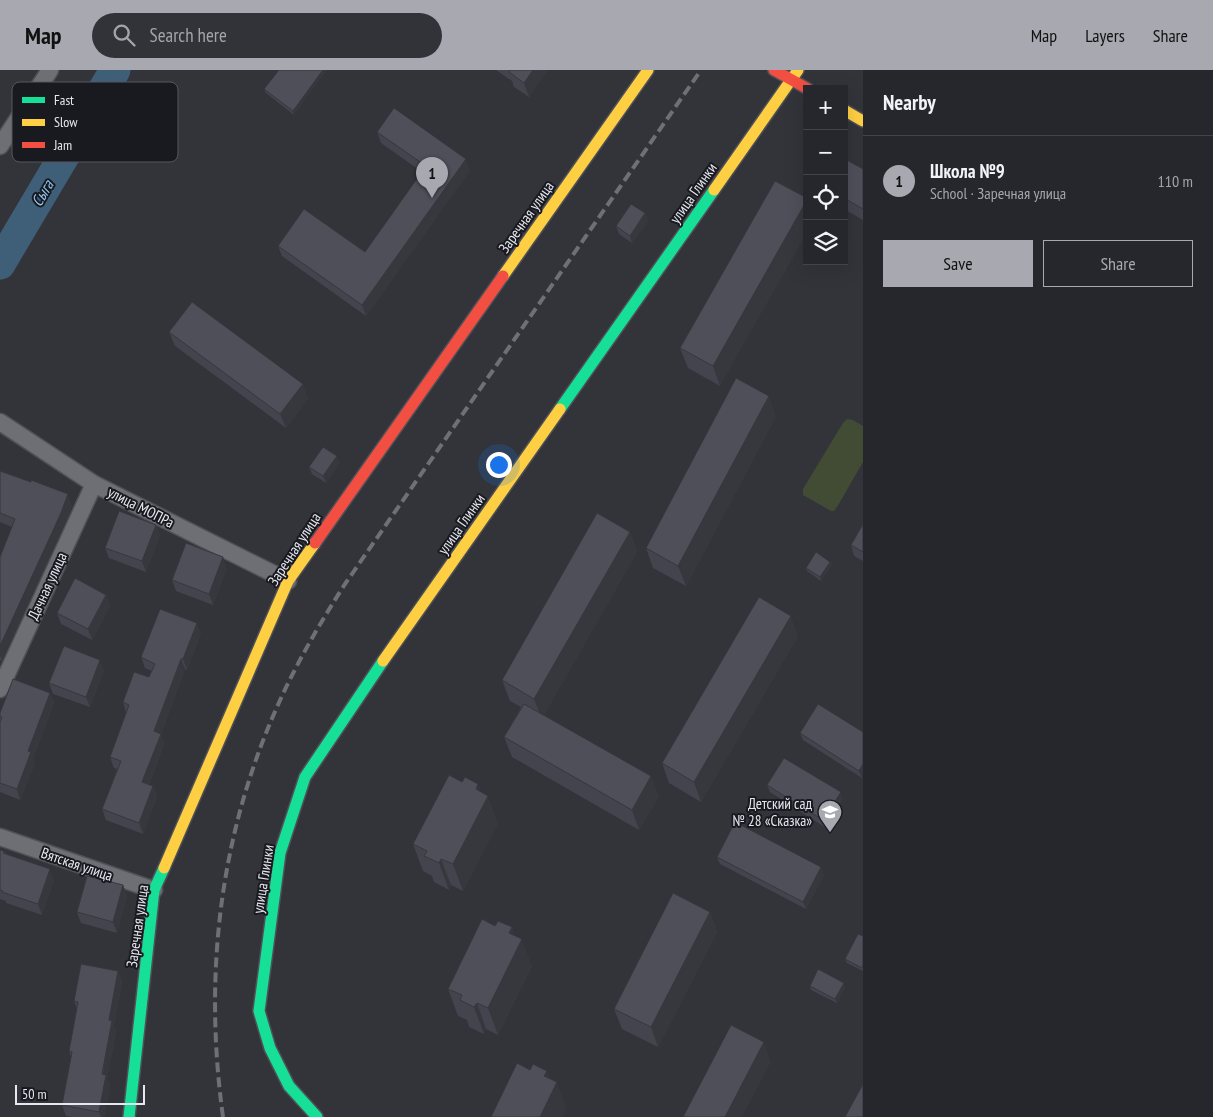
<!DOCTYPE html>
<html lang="en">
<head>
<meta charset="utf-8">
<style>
  :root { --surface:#26272c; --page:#323338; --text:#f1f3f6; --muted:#a4a5a9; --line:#424448; --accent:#a7a8b0 }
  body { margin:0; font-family:"PT Sans Narrow",sans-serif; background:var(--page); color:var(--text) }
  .controls { position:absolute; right:15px; top:15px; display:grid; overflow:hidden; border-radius:0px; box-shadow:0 5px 20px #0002 }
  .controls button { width:45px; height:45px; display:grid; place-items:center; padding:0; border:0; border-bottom:1px solid var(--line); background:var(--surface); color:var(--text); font:25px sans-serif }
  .scale { position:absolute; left:15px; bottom:12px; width:130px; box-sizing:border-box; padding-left:5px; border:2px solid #e6e7f0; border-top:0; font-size:14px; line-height:18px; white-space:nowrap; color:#e6e7f0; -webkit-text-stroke:4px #191920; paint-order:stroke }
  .you { position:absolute; left:498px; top:394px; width:18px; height:18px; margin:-12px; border:4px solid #fff; border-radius:50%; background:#1a73e8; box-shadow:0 0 0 8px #1a73e833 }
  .badge { display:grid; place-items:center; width:32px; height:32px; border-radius:50%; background:var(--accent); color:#111; font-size:16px; font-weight:700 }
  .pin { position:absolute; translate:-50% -41px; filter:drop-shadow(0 1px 2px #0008) }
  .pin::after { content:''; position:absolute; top:26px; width:18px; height:15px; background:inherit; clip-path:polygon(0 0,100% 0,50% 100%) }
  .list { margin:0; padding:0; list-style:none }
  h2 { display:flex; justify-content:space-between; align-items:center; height:65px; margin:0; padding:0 20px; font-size:21px }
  h2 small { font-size:16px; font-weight:400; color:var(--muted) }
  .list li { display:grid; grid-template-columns:32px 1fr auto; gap:15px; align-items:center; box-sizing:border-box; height:90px; padding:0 20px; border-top:1px solid var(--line) }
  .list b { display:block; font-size:19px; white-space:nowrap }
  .list p { margin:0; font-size:16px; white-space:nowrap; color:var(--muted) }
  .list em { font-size:16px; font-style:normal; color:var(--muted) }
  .actions { display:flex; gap:10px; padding:15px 20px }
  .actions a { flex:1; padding:11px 0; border:1px solid var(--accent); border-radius:0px; text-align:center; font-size:18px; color:var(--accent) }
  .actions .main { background:var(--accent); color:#111 }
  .icon { flex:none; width:28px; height:28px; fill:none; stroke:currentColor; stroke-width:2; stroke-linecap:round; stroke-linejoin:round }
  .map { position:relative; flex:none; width:863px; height:1047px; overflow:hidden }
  header { display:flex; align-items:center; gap:30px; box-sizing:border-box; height:70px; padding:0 25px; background:var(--accent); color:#111 }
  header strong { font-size:24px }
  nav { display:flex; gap:28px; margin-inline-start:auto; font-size:18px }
  .search { width:350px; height:45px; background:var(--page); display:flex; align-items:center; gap:12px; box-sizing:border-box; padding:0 18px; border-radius:28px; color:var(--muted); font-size:19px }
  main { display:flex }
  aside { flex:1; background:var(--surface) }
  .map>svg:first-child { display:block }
</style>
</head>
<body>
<header>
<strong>Map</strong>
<div class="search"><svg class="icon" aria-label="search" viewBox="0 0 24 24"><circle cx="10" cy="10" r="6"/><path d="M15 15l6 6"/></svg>Search here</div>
<nav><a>Map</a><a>Layers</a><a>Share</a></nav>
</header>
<main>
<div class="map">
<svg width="863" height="1047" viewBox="0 0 863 1047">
  <rect width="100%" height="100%" fill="#32343a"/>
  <path fill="#424c34" d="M847,349L853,350L863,356V392L837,437L834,441H831L803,425V419L843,353Z"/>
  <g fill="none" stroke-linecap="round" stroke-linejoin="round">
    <path stroke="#3f5e77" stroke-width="31" d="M0,194L115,0"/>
    <defs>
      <g id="street">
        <path d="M0,76L50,0"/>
        <path d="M0,352L94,414L288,511"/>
        <path d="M0,619L94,414"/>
        <path d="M0,767L154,820"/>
      </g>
      <g id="fast">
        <path d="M560,339L714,120"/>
        <path d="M129,1047L154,820L164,798"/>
        <path d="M317,1047L289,1016L270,978L259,941L280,783L305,707L383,591"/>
      </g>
      <g id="slow">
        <path d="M844,40L863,51"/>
        <path d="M714,120L798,0"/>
        <path d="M503,206L648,0"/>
        <path d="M383,591L560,339"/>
        <path d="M164,798L288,511L315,473"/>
      </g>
      <g id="jam">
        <path d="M774,0L808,19"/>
        <path d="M315,473L503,206"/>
      </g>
    </defs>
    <use href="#street" stroke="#505157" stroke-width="19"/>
    <use href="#fast" stroke="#505157" stroke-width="14"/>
    <use href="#slow" stroke="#505157" stroke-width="14"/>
    <use href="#jam" stroke="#505157" stroke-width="14"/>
    <use href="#street" stroke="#6e6f74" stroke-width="16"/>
    <use href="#fast" stroke="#16e098" stroke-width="11"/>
    <use href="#slow" stroke="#ffcf43" stroke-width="11"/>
    <use href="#jam" stroke="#f24e42" stroke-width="11"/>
    <path stroke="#6f7076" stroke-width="4" stroke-dasharray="10 5" stroke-linecap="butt" d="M223,1047C203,902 220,759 282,626C300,587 322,550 345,514L701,0"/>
  </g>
  <g fill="#43444d">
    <path d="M279,0L294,45L266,23L264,19Z"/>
    <path d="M496,0H547L529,27L514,17L512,11Z"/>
    <path d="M377,62L470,100L366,246L282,186L278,176L365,182L422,102L381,73Z"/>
    <path d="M844,90L863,99V150L844,139Z"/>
    <path d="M807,128L720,316L688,298L680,278Z"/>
    <path d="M645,143L648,151L632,173L619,164L616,156Z"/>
    <path d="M169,262L303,314L308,329L286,358L175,276Z"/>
    <path d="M776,346L686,516L653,498L646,478Z"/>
    <path d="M340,393L326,413L312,404L309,397Z"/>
    <path d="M0,401L72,435L65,454L2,591L0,590V487L12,457L0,452Z"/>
    <path d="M863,454V491L854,486L851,475Z"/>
    <path d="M156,455L160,465L146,502L109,488L105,478Z"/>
    <path d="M630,462L637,482L544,645L659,726L639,760L512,687L504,667L521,637L510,631L502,610Z"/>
    <path d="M830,492L832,495L821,511L807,501L806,498Z"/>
    <path d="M227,498L213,535L176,521L172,510Z"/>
    <path d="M106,525L110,536L92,570L61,554L57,543Z"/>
    <path d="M201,563L187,600L185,599L161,664L164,674L149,715L153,716L157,727L143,764L106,750L102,739L117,699L114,698L110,687L126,643L123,632L149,607L152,601L145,598L141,587Z"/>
    <path d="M798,566L701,732L669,713L662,693Z"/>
    <path d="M104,600L90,637L53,624L49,613Z"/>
    <path d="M50,623L54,633L33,688L35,693L20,730L0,722V643Z"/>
    <path d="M863,662L862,708L803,670L800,663Z"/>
    <path d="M767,715L843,729L826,758L770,722Z"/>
    <path d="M481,722L498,753L463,821L451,815L449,820L434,812L432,806L423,801L413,774Z"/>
    <path d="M0,780L4,781L5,783L54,810L42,845L6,833V831L0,829Z"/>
    <path d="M717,787L824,805L806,839L720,794Z"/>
    <path d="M123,815L127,826L117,863L81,853L77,842Z"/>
    <path d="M710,842L717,862L658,977L622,959L614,939Z"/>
    <path d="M495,856L512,857L514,865L532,896L498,965L486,959L484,964L469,957L467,950L458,946L448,919Z"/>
    <path d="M863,866V901L847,893L845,889Z"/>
    <path d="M118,901L122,912L114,955L116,962L107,1009L110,1016L104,1047H73L66,1046L62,1035L71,987L69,981L77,939L74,931Z"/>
    <path d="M810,916L845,917L837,933L811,920Z"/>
  </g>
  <g fill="#37373e">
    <path d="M323,0H327L294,45L293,41Z"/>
    <path d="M533,0H547L529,27L524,13Z"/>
    <path d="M466,89L470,100L366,246L362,235Z"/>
    <path d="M807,130V163L720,316L713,296Z"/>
    <path d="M645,143L648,151L632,173L630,166Z"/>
    <path d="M303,314L308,329L286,358L280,344Z"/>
    <path d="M769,326L776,346L686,516L678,496Z"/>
    <path d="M337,386L340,393L326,413L323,406Z"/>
    <path d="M68,424L72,435L65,454L2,591L0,585V576Z"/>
    <path d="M156,455L160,465L146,502L142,491Z"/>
    <path d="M630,462L637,482L542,649L534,629Z"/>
    <path d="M223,487L227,498L213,535L209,524Z"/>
    <path d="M830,492L832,495L821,511L820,507Z"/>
    <path d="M106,525L110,536L92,570L88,559Z"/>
    <path d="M791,546L798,566L701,732L694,712Z"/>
    <path d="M197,553L201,563L187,600L183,589Z"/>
    <path d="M181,589L185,599L161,664L164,674L146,723L142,712L154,661Z"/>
    <path d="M100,590L104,600L90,637L86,627Z"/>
    <path d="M50,623L54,633L33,688L35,693L20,730L17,719L28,681Z"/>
    <path d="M863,694V706L862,708L859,701Z"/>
    <path d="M651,706L659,726L639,760L632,740Z"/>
    <path d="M478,714L485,733L488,726L498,753L463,821L453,794L476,719Z"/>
    <path d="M153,716L157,727L143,764L139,753Z"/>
    <path d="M841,722L843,729L826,758L823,750Z"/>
    <path d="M441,789L451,815L449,820L439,793Z"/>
    <path d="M821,797L824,805L806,839L803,832Z"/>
    <path d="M50,799L54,810L42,845L38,834Z"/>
    <path d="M123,815L127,826L117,863L113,852Z"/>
    <path d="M710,842L717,862L658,977L651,957Z"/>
    <path d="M512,857L518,876L522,869L532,896L498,965L488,938L509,863Z"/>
    <path d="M118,901L122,912L114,955L116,962L107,1009L110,1016L104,1047H101L99,1042L109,950Z"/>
    <path d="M844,913L845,917L837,933L835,929Z"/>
    <path d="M477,933L486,959L484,964L474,937Z"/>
    <path d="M764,972L771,992L742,1047H725Z"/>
    <path d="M547,1001L553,1020L557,1012L567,1039L563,1047H540L544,1006Z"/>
  </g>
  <g fill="#4e4f59" stroke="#37373e">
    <path d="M279,0H323L293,41L264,19Z"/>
    <path d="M511,0H533L524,13L509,2Z"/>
    <path d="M394,38L466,89L362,235L278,176L304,139L365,182L426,96L377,62Z"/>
    <path d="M845,89L863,99V139L844,128V90Z"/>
    <path d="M775,111L807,128V130L713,296L680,278Z"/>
    <path d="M631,134L645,143L630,166L616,156Z"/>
    <path d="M192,232L303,314L280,344L169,262Z"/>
    <path d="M736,308L769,326L678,496L646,478Z"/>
    <path d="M323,377L337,386L323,406L309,397Z"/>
    <path d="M0,401L31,412V410L68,424L61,443L0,576V487L15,449L0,443Z"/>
    <path d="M119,441L156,455L142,491L105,478Z"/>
    <path d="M597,443L630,462L534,629L502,610Z"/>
    <path d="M863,454V482L851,475Z"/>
    <path d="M186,473L223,487L209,524L172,510Z"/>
    <path d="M816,482L830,492L820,507L806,498Z"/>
    <path d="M75,508L106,525L88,559L57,543Z"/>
    <path d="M759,527L791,546L694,712L662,693Z"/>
    <path d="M160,539L197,553L183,589H181L154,661L161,664L142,712L153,716L139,753L102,739L121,691L110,687L129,635L123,632L134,602L149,607L155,594L141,587Z"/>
    <path d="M64,576L100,590L86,627L49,613Z"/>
    <path d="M13,609L50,623L28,681L31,682L17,719L0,713V652L2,647L0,646V643Z"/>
    <path d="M524,634L651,706L632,740L504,667Z"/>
    <path d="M818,634L863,662V694L859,701L800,663Z"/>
    <path d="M784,688L841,722L823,750L767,715Z"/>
    <path d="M449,705L462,712L465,707L478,714L476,719L488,726L453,794L441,789L439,793L424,786L427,781L413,774Z"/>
    <path d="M735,752L821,797L803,832L717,787Z"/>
    <path d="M0,780L4,781L3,783L50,799L38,834L2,822L3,821L0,820Z"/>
    <path d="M87,806L123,815L113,852L77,842Z"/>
    <path d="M673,823L710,842L651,957L614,939Z"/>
    <path d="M482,849L495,856L498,851L512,857L509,863L522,869L488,938L477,933L474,937L460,930L462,925L448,919Z"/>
    <path d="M858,864L863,866V895L862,898L845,889Z"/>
    <path d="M81,894L118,901L109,950L112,951L102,1004L106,1005L99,1042L62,1035L72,982L69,981L78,932L74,931Z"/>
    <path d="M818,899L844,913L835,929L810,916Z"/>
    <path d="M731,955L764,972L725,1047H683Z"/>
    <path d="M517,993L530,1000L533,994L547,1001L544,1006L557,1012L540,1047H491Z"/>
    <path d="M863,1014V1047H845Z"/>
  </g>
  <defs>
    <symbol id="school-pin" viewBox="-11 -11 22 30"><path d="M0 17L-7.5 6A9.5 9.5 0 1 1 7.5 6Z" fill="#a7a8b0" stroke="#191920"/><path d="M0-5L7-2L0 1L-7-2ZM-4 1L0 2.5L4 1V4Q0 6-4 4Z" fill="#fff"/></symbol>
  </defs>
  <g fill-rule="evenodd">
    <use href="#school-pin" x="816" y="728" width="28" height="38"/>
  </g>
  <g text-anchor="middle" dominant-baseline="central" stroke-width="4" stroke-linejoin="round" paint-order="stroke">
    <g font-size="15" fill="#e6e7f0" stroke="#191920">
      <text transform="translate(693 123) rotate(-55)">улица Глинки</text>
      <text transform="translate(526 147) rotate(-55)">Заречная улица</text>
      <text transform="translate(141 437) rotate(27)">улица МОПРа</text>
      <text transform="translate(461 454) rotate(-55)">улица Глинки</text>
      <text transform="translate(294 479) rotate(-57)">Заречная улица</text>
      <text transform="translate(47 516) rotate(-65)">Дачная улица</text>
      <text transform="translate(77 794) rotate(19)">Вятская улица</text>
      <text transform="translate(263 809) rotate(-81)">улица Глинки</text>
      <text transform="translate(137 856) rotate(-82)">Заречная улица</text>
    </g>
    <g font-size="15" fill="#e6e7f0" stroke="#191920" text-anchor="end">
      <text x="812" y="733">Детский сад<tspan x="812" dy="17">№ 28 «Сказка»</tspan></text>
    </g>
    <g font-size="16" font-style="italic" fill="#91cbf8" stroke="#191920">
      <text transform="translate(42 123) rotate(-59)">Сыга</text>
    </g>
  </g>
  <rect x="12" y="12" width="166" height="80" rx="8" fill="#191920" stroke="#56575e" stroke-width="1"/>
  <rect x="22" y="27" width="23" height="6" fill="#16e098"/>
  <rect x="22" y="49" width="23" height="7" fill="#ffcf43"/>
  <rect x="22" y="72" width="23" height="6" fill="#f24e42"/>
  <g font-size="14" fill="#e6e7f0">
    <text x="54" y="35">Fast</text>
    <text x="54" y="57">Slow</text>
    <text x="54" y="80">Jam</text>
  </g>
</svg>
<div class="controls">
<button>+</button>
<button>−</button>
<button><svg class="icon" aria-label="locate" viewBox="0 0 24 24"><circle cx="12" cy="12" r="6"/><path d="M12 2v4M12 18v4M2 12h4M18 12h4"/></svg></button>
<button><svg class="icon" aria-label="layers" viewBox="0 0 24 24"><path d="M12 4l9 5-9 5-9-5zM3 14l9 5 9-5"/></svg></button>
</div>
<div class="scale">50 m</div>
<div class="you"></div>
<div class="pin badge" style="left:432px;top:128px">1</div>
</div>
<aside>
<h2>Nearby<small></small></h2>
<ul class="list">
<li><span class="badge">1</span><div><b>Школа №9</b><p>School · Заречная улица</p></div><em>110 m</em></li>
</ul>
<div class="actions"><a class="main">Save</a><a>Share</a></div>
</aside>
</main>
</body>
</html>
